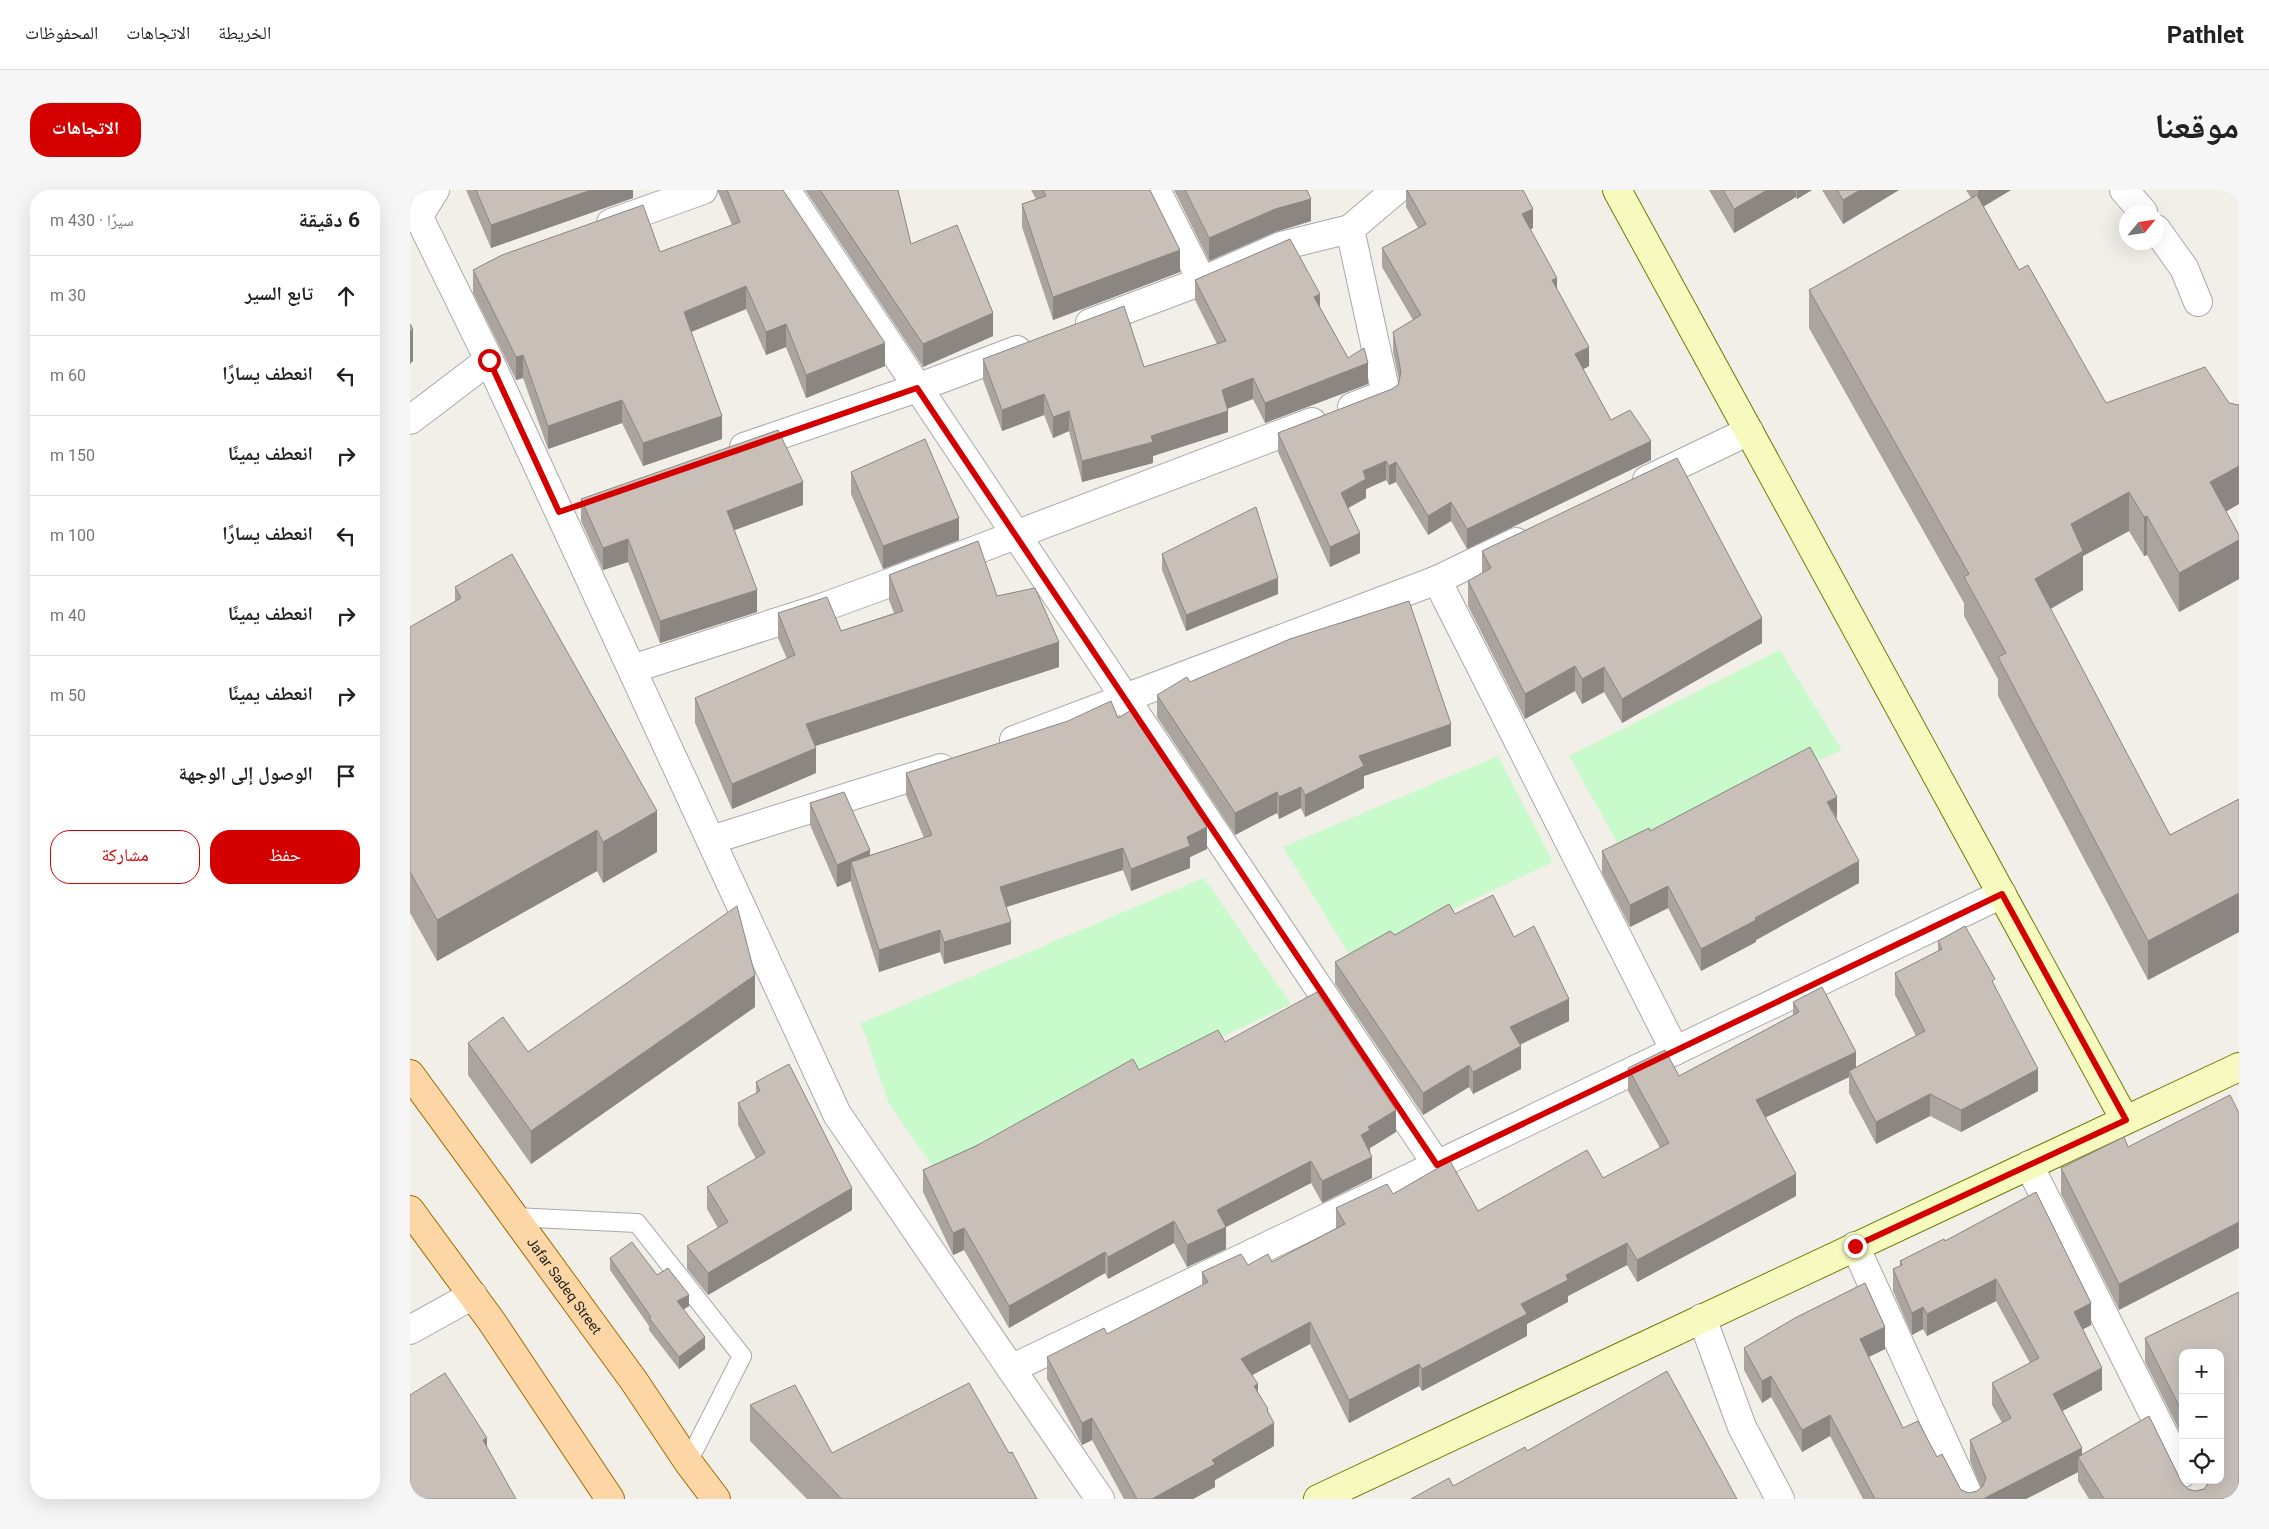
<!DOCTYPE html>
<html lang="ar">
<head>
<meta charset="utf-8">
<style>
  :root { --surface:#fff; --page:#f6f6f6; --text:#222; --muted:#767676; --line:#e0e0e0; --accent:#d40000 }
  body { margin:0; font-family:Roboto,"Noto Naskh Arabic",sans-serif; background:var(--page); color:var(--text); direction:rtl }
  .controls { position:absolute; right:15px; bottom:15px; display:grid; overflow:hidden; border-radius:10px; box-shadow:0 5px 20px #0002 }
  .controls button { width:45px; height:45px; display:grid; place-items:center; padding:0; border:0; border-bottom:1px solid var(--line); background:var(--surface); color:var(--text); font:25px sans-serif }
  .compass { position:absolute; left:1709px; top:15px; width:45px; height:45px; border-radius:50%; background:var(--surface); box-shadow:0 5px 20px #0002; rotate:61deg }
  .stop { position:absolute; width:15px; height:15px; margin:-11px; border:4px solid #d40000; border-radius:50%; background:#fff }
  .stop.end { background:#d40000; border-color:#fff; box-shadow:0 1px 5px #0008 }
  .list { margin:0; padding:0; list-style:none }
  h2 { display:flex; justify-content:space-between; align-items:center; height:65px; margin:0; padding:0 20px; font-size:21px }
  h2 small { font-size:16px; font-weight:400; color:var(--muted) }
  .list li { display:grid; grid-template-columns:32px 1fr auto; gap:15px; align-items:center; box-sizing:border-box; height:80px; padding:0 20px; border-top:1px solid var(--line) }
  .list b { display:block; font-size:19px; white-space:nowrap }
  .list em { font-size:16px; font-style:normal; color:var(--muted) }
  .actions { display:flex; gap:10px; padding:15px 20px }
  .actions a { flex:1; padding:11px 0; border:1px solid var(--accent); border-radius:20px; text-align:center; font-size:18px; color:var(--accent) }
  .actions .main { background:var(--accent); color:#fff }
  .icon { flex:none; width:28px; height:28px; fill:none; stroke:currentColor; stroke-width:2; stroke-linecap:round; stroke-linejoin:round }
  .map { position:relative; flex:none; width:1829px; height:1309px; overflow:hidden; direction:ltr; border-radius:20px }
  header { display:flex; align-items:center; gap:30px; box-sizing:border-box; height:70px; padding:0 25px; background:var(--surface); border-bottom:1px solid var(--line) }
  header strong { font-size:24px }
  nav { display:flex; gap:28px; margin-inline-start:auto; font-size:18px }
  .intro { display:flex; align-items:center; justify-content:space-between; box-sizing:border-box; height:120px; padding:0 30px }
  h1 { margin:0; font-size:35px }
  .button { padding:12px 22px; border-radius:20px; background:var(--accent); color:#fff; font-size:18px; font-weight:700 }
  main { display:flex; gap:30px; padding:0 30px }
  aside { flex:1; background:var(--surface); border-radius:20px; box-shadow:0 5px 20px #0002 }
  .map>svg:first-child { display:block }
</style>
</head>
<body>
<header>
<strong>Pathlet</strong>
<nav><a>الخريطة</a><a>الاتجاهات</a><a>المحفوظات</a></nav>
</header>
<div class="intro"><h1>موقعنا</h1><a class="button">الاتجاهات</a></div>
<main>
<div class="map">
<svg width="1829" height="1309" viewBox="0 0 1829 1309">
  <rect width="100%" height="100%" fill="#f2efe9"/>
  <g fill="#c8facc">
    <path d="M1370,460L1432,560L1212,661L1159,566Z"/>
    <path d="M1088,566L1143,672L941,767L873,657Z"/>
    <path d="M794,688L881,814L527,983L479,914L451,833Z"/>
  </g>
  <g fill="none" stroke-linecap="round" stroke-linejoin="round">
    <defs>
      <path id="lane" d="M104,1027L227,1033L332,1166L278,1272"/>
      <g id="street">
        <path d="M376,0L1027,975"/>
        <path d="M746,0L792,91"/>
        <path d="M1714,0L1733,22"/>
        <path d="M0,9L79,170L427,924L690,1309"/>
        <path d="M8,27L25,0"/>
        <path d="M201,33L293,0"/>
        <path d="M940,39L976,204L942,217"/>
        <path d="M1746,39L1774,78L1788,112"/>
        <path d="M680,133L792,91L871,56L940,39L986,0"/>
        <path d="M0,230L79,170"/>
        <path d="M334,257L507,198L607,160"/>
        <path d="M1237,290L1339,241"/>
        <path d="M1027,390L1265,861"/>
        <path d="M222,479L411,418L474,395L902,232"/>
        <path d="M604,550L1027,390L1106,352"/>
        <path d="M301,650L531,578"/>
        <path d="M1619,975L1773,1283"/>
        <path d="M1445,1056L1560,1309"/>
        <path d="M1292,1128L1332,1237L1370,1309"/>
        <path d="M0,1140L63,1105"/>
        <path d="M601,1179L1592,704"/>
      </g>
      <g id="secondary">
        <path d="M1207,0L1715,930"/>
        <path d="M908,1309L1829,877"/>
      </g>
      <g id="primary">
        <path id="s1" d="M0,884L224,1191L278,1272L306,1309"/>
        <path d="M0,1020L82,1132L200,1309"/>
      </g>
    </defs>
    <use href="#lane" stroke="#a9a9a9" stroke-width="20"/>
    <use href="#street" stroke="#a9a9a9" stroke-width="30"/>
    <use href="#secondary" stroke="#707d05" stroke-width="30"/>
    <use href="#primary" stroke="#a06b00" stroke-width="30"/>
    <use href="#lane" stroke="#fff" stroke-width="18"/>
    <use href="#street" stroke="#fff" stroke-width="28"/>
    <use href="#secondary" stroke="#f7fabf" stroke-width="28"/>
    <use href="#primary" stroke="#fcd6a4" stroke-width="28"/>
  </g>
  <g fill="#aba49e">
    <path d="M56,0H223V8L81,58Z"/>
    <path d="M308,0H373L475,176L396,208L376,157L356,165L336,119L281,142L312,249L233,276L212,233L138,259L113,188L106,190L63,103V80L250,62L322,35L308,2Z"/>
    <path d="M395,0H488L501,54L583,146L513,177Z"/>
    <path d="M621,0H740L770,82L643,130L612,37V14L626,9Z"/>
    <path d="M764,0H897L901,31L865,42L799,71Z"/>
    <path d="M996,0H1113L1123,38L1120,39L1147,99L1179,176L1173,179L1201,230L1241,270L1057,359L1041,331L1018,345L986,292L979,295L976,290L956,299V308L938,318L950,363L920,377L868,262V243L982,199L988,195L989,190L983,162V142L1003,130L972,77V58L1008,38L996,17Z"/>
    <path d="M1299,0H1402L1387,9L1386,7L1324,43Z"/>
    <path d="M1412,0H1489L1433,34Z"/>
    <path d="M1556,0H1601L1573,16L1609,80L1696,213L1816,321L1829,345V389L1769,422L1737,365L1734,366L1719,341L1673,366V400L1640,419L1760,645L1829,609V742L1738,790L1588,506V489L1554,426V413L1399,138V100L1561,8Z"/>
    <path d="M785,90L910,117L938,168L958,194L855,233L843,209L817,218L818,242L743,266V273L672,292L659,241L643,248L634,225L592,241L573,190V169L734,177L807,154L785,110Z"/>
    <path d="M441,282L549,350L473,379L441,304Z"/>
    <path d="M171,309L393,315L324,340L347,422L250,453L218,372L193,380L171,331Z"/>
    <path d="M1072,361L1352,453L1212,533L1194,502L1172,514L1165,501L1115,529L1058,416V391L1072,383Z"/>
    <path d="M752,364L868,404L776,441L752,380Z"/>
    <path d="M479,385L587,406L649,477L405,556L406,583L322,619L285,533V508L377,469L368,448V423L431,441L484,423L479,410Z"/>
    <path d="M45,397L247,662L193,693L187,681L27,771L0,723V437L45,411Z"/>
    <path d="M780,492L1041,556L954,586V598L895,627L891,618L869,629L867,623L825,645L747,527V505Z"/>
    <path d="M708,528L797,659L780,667V678L721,701L713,680L596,717L601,754L534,774L530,762L469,782L441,694V691L427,697L400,635V613L460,665L514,648L496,605V583Z"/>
    <path d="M1427,629L1449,693L1346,750V752L1291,781L1258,718L1220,737L1192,683V661L1240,641Z"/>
    <path d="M1045,724L1104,747L1159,831L1110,855L1111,879L1063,904L1059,897L1013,925L925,794V772L985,745Z"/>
    <path d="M1528,751L1585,796L1628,901L1551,942L1520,926L1466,954L1439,903V887L1356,927L1386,1006L1227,1092L1217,1075L1158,1106V1112L1117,1134V1146L1012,1201L1009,1196L939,1233L900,1154L842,1185L848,1203L858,1223L864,1256L805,1290V1297L783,1309H714L682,1250L672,1255L637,1189V1167L697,1144L792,1095V1082L862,1072L926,1038V1018L983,1004L1068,1021L1193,988L1250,958L1218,901V878L1269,886L1383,825V812L1446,878L1506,846L1485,805V783L1528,761Z"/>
    <path d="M345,817L121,974L58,885V853L118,862Z"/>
    <path d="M815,852L986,942L960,958L962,988L912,1013L901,993L816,1037V1059L777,1077L764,1053L698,1089L695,1083L599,1138L554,1060L543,1065L513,1002V980L729,880Z"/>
    <path d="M346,892L442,1020L298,1105L277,1079V1056L308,1038L297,1019V997L346,969L328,935V913L346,904Z"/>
    <path d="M1718,957L1709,1120L1651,1004V978Z"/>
    <path d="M1626,1002L1681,1113V1135L1673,1139L1692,1178V1200L1652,1221L1672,1258V1265L1739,1226L1772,1293L1778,1299L1785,1301L1794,1299L1797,1296L1794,1290H1810V1163H1773V1248L1735,1172V1148L1829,1102V1309H1679L1668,1291V1282L1616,1309H1453L1420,1246L1392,1262L1361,1207L1352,1213L1334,1180V1158L1385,1128L1455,1093L1475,1137V1159L1459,1167L1493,1238L1508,1231L1527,1267L1532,1264L1551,1300L1559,1303L1567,1301L1571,1298L1560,1271V1250L1592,1233L1582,1215V1193L1620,1173L1586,1111L1517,1146L1513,1139L1502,1145L1483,1101V1079L1490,1076V1071L1534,1049L1535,1051Z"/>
    <path d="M200,1068L247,1085L279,1116L274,1119L295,1159L269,1179L239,1140V1136L200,1080Z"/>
    <path d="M340,1215L422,1263H599L627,1309H397L340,1251Z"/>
  </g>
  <g fill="#8b8681">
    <path d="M181,0H223V8L81,58V35Z"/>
    <path d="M1357,0H1386V7L1324,43V19Z"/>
    <path d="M1387,0H1402L1387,9Z"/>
    <path d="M1450,0H1489L1433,34V10Z"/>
    <path d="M1568,0H1601L1568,20Z"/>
    <path d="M901,9V31L865,42L799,71V48L865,19Z"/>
    <path d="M1123,19V38L1112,44V24Z"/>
    <path d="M770,60V82L643,130V107Z"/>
    <path d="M1147,88V107L1142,90Z"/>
    <path d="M336,96V119L274,145V122Z"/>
    <path d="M910,104V125L904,107Z"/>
    <path d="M583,123V146L513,177V154Z"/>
    <path d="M376,134V157L356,165V142Z"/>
    <path d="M3,139V171L0,174V141Z"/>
    <path d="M475,153V176L396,208V185Z"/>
    <path d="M1179,157V176L1165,184V164Z"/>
    <path d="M113,165V188L106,190V167Z"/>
    <path d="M958,173V194L855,233V213Z"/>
    <path d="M843,188V209L812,221V200Z"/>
    <path d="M634,204V225L592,241V220Z"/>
    <path d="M212,210V233L138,259V236Z"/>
    <path d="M659,221V241L643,248V227Z"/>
    <path d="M818,221V242L743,266V273L672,292V271L741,246Z"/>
    <path d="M312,226V249L233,276V253Z"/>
    <path d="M1241,251V270L1057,359V339Z"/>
    <path d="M976,271V290L956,299V308L931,322V303L953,281Z"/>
    <path d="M986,272V292L979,295V276Z"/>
    <path d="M1829,276V314L1800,331V292Z"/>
    <path d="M393,292V315L317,343V321Z"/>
    <path d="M1719,302V341L1673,366V400L1625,428V389L1661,334Z"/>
    <path d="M1041,312V331L1018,345V326Z"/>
    <path d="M1737,326V365L1734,366V327Z"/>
    <path d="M549,328V350L473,379V356Z"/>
    <path d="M950,343V363L920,377V357Z"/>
    <path d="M218,349V372L193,380V358Z"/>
    <path d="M1829,350V389L1769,422V383Z"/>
    <path d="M868,388V404L776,441V425Z"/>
    <path d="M347,400V422L250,453V431Z"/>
    <path d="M1352,428V453L1212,533V509Z"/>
    <path d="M649,452V477L396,559V534Z"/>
    <path d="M1165,476V501L1115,529V504Z"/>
    <path d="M1194,477V502L1172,514V489Z"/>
    <path d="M1041,534V556L954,586V598L895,627V605L949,566Z"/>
    <path d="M406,558V583L322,619V594Z"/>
    <path d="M891,597V618L869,629V607Z"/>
    <path d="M867,602V623L825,645V623Z"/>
    <path d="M1427,607V629L1417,612Z"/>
    <path d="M247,621V662L193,693V652Z"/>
    <path d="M797,637V659L780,667V678L721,701V679L777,647Z"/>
    <path d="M187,640V681L27,771V730Z"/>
    <path d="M713,658V680L590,719V697Z"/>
    <path d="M460,660V683L441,672V691L427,697V675Z"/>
    <path d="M1449,671V693L1346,750V752L1291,781V759L1345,728Z"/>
    <path d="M1258,696V718L1220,737V715Z"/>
    <path d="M1829,703V742L1738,790V751Z"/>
    <path d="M601,732V754L534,774V752Z"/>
    <path d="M530,740V762L469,782V760Z"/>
    <path d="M345,785V817L121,974V941Z"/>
    <path d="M1159,809V831L1100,859V837Z"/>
    <path d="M1111,856V879L1063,904V882Z"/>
    <path d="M1446,862V884L1439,881V887L1346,932V910Z"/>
    <path d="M1059,875V897L1013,925V903Z"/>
    <path d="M1628,879V901L1551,942V920Z"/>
    <path d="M1520,904V926L1466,954V932Z"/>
    <path d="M986,920V942L960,958V962L951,945L958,937Z"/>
    <path d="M962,967V988L912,1013V991Z"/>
    <path d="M901,971V993L816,1037V1059L777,1077V1055L807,1020Z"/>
    <path d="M1386,984V1006L1227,1092V1070Z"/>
    <path d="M442,998V1020L298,1105V1083Z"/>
    <path d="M764,1031V1053L698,1089V1067Z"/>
    <path d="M1829,1032V1058L1709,1120V1094Z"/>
    <path d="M554,1038V1060L543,1065V1043Z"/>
    <path d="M1217,1053V1075L1158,1106V1112L1117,1134V1146L1012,1201V1179L1156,1085Z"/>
    <path d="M695,1062V1083L599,1138V1116Z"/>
    <path d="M1586,1089V1111L1517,1146V1124Z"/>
    <path d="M279,1105V1116L267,1123V1111Z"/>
    <path d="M1681,1113V1135L1664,1144V1122Z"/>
    <path d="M1513,1117V1139L1502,1145V1123Z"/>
    <path d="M900,1132V1154L831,1191V1169Z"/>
    <path d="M1475,1137V1159L1450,1171V1149Z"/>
    <path d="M295,1147V1159L269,1179V1167Z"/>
    <path d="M1009,1174V1196L939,1233V1210Z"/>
    <path d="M1692,1178V1200L1643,1226V1204Z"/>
    <path d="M1361,1186V1207L1352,1213V1191Z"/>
    <path d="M848,1194V1216L844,1196Z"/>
    <path d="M858,1219V1237L864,1233V1256L805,1290V1297L783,1309H742L802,1270Z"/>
    <path d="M1420,1225V1246L1392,1262V1240Z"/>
    <path d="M682,1228V1250L672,1255V1233Z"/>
    <path d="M77,1248V1273L73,1250Z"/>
    <path d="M1672,1258V1273L1668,1267V1282L1616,1309H1573Z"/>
  </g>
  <g fill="#c7bfb8" stroke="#8b8681">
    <path d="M66,0H181L81,35Z"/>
    <path d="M317,0H373L475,153L396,185L376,134L356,142L336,96L274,122L312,226L233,253L212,210L138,236L113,165L106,167L63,80L92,65L233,15L250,62L330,32Z"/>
    <path d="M410,0H488L501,54L547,35L583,123L513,154Z"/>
    <path d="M633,0H740L770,60L643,107L612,14L636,6Z"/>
    <path d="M775,0H897L901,9L865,19L799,48Z"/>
    <path d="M997,0H1113L1123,19L1112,24L1147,88L1142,90L1179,157L1165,164L1201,230L1220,220L1241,251L1057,339L1041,312L1018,326L986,272L979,276L976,271L953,281L956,289L931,303L950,343L920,357L868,243L982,199L988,195L991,182L983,142L1011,125L972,58L1016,34Z"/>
    <path d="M1313,0H1357L1324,19Z"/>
    <path d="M1427,0H1450L1433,10Z"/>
    <path d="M1567,5L1609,80L1618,75L1696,213L1795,177L1819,213L1829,215V276L1800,292L1829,345V350L1769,383L1737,326L1734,327L1719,302L1661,334L1673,361L1625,389L1760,645L1829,609V703L1738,751L1588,467L1596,463L1554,387L1559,384L1399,100Z"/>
    <path d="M880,49L910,104L904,107L938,168L954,158L958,173L855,213L843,188L812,200L818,221L741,246L743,252L672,271L659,221L643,227L634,204L592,220L573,169L714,116L734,177L816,151L785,90Z"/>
    <path d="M0,134L3,139L0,141Z"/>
    <path d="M368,240L393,292L317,321L347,400L250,431L218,349L193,358L171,309Z"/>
    <path d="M515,249L549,328L473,356L441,282Z"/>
    <path d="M1267,268L1352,428L1212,509L1194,477L1172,489L1165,476L1115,504L1058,391L1081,378L1072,361Z"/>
    <path d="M846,317L868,388L776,425L752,364Z"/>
    <path d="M568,351L587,406L625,398L649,452L396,534L406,558L322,594L285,508L385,465L368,423L417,407L431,441L493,421L479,385Z"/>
    <path d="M102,364L247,621L193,652L187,640L27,730L0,682V437L51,408L45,397Z"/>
    <path d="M999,411L1041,534L949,566L954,576L895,605L891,597L869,607L867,602L825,623L747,505L777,487L780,492L880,449Z"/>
    <path d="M701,511L708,528L720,521L797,637L777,647L780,656L721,679L713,658L590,697L601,732L534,752L530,740L469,760L441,672L522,645L496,583L658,531Z"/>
    <path d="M1400,557L1427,607L1417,612L1449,671L1345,728L1346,730L1291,759L1258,696L1220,715L1192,661L1239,638L1240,641Z"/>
    <path d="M434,602L460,660L427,675L400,613Z"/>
    <path d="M1083,705L1104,747L1124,736L1159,809L1100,837L1111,856L1063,882L1059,875L1013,903L925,772L980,741L985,745L1039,714L1045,724Z"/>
    <path d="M327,716L345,785L121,941L58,853L93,827L118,862Z"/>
    <path d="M1555,736L1585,789L1582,791L1628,879L1551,920L1520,904L1466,932L1439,881L1515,841L1485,783L1532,759L1528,751Z"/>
    <path d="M1412,797L1446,862L1346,910L1386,984L1227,1070L1217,1053L1156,1085L1158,1090L1111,1114L1117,1124L1012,1179L1009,1174L939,1210L900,1132L831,1169L848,1194L844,1196L858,1219L857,1220L864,1233L802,1270L805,1274L742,1309H727L682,1228L672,1233L637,1167L694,1138L697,1144L798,1092L792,1082L831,1064L838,1075L858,1064L862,1072L935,1034L926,1018L977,994L983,1004L1040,971L1068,1021L1177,960L1193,988L1259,953L1218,878L1255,860L1269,886L1389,822L1383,812Z"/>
    <path d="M907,802L986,920L958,937L960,940L951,945L962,967L912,991L901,971L807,1020L816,1037L777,1055L764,1031L698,1067L695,1062L599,1116L554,1038L543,1043L513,980L566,956L723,869L729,880L808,840L815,852Z"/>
    <path d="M379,874L442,998L298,1083L277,1056L318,1032L297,997L355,963L328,913L350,901L346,892Z"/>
    <path d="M1820,905L1829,923V1032L1709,1094L1651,978L1714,947L1718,957Z"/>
    <path d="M1626,1002L1681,1113L1664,1122L1692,1178L1643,1204L1672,1258L1573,1309H1465L1420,1225L1392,1240L1361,1186L1352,1191L1334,1158L1385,1128L1455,1093L1475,1137L1450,1149L1493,1238L1508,1231L1527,1267L1532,1264L1551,1300L1559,1303L1567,1301L1573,1296L1576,1288L1560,1250L1601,1228L1582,1193L1629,1168L1586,1089L1517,1124L1513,1117L1502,1123L1483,1079L1492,1075L1490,1071L1534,1049L1535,1051Z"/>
    <path d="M222,1052L247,1085L258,1078L279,1105L267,1111L295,1147L269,1167L239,1128L241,1127L200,1068Z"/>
    <path d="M1829,1102V1309H1694L1668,1267L1739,1226L1772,1293L1778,1299L1785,1301L1794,1299L1799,1293L1800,1290H1810V1163H1773V1224L1735,1148Z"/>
    <path d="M1257,1181L1327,1309H1001L1039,1288L1043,1296L1115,1257L1117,1261Z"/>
    <path d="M35,1183L77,1248L73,1250L106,1309H0V1205Z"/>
    <path d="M559,1193L599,1263L602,1262L627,1309H432L340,1215L385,1195L422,1263Z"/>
  </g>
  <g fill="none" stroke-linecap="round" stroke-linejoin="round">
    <path stroke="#d40000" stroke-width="6" d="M79,170L149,322L507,198L1027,975L1592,704L1716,930L1445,1056"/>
  </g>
  <g text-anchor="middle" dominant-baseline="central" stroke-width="5" stroke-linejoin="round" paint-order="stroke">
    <g font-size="14" fill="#222" stroke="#fff">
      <text stroke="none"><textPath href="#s1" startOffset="262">Jafar Sadeq Street</textPath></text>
    </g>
  </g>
</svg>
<div class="controls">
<button>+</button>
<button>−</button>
<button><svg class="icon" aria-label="locate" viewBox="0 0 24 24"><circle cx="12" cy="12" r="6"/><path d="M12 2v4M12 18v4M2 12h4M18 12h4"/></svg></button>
</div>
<svg class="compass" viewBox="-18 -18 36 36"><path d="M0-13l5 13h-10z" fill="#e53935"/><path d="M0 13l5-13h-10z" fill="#767676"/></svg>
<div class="stop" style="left:79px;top:170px"></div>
<div class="stop end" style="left:1445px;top:1056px"></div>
</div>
<aside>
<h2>6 دقيقة<small>سيرًا · 430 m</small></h2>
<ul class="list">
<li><svg class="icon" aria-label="ahead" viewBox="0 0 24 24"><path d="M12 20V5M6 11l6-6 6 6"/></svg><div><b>تابع السير</b></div><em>30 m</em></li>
<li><svg class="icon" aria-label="left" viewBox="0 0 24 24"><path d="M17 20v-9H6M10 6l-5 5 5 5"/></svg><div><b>انعطف يسارًا</b></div><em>60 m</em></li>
<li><svg class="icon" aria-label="right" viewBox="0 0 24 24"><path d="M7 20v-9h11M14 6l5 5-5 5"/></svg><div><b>انعطف يمينًا</b></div><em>150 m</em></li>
<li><svg class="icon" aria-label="left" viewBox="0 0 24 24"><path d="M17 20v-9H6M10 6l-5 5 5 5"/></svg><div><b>انعطف يسارًا</b></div><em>100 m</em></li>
<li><svg class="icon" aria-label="right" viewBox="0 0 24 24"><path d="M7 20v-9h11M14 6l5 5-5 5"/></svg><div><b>انعطف يمينًا</b></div><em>40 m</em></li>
<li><svg class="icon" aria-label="right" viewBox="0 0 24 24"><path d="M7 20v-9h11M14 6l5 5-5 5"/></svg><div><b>انعطف يمينًا</b></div><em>50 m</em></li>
<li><svg class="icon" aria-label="arrive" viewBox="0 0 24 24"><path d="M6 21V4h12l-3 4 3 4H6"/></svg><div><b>الوصول إلى الوجهة</b></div></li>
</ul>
<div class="actions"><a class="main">حفظ</a><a>مشاركة</a></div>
</aside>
</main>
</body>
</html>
